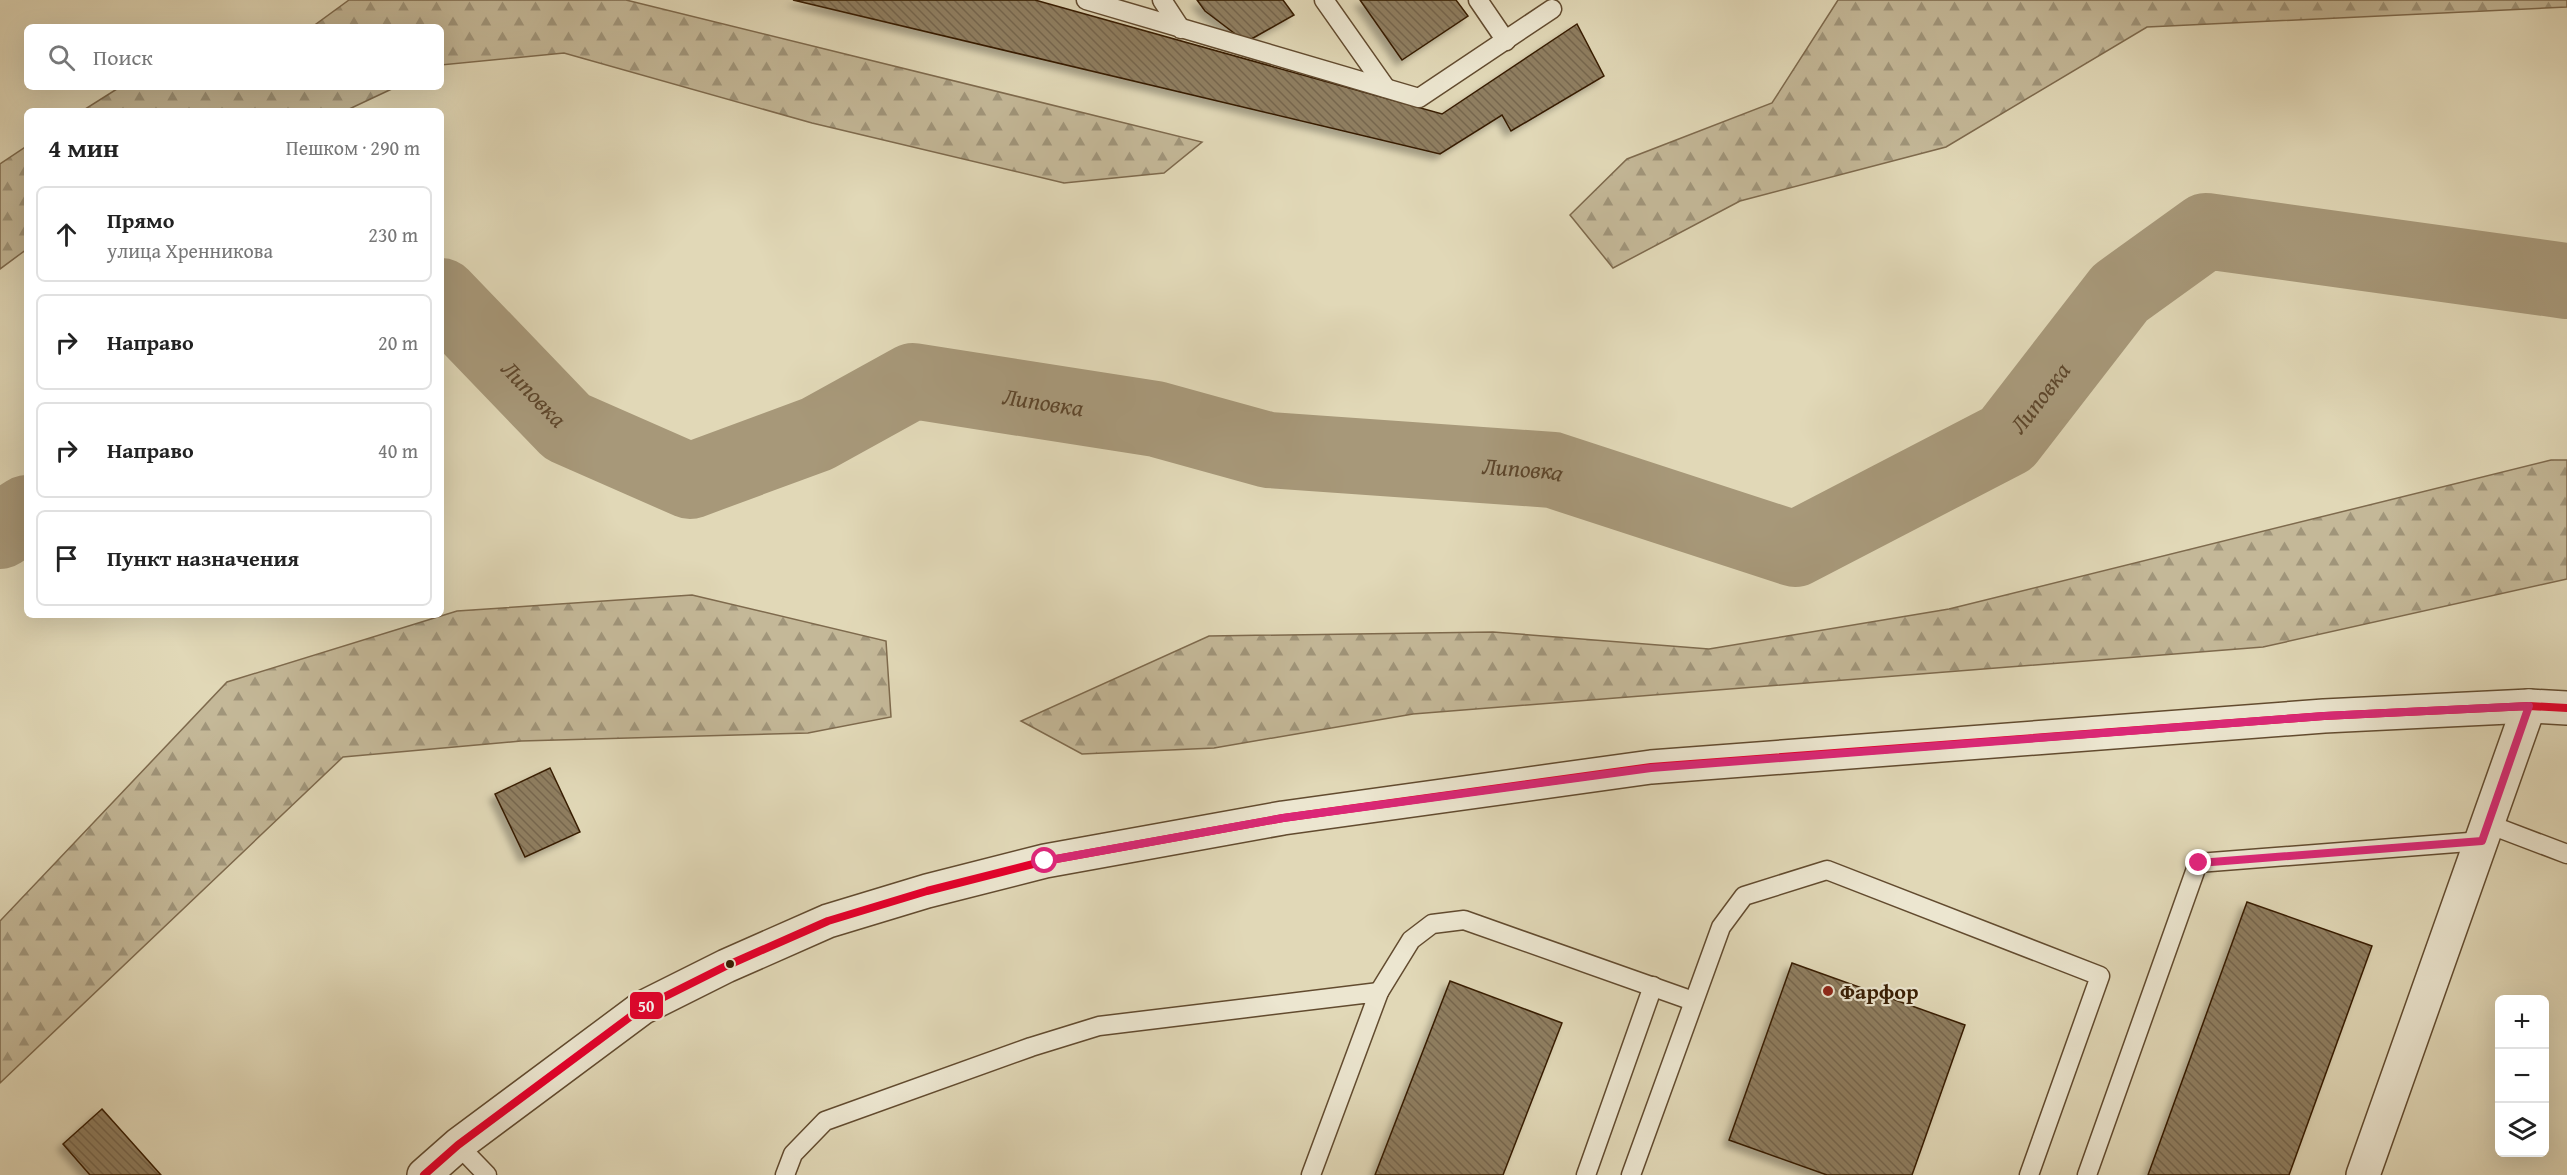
<!DOCTYPE html>
<html lang="ru">
<head>
<meta charset="utf-8">
<style>
  :root { --surface:#fff; --page:#f2f2f2; --text:#222; --muted:#767676; --line:#e0e0e0 }
  body { margin:0; font-family:"Gentium Book Plus",serif; background:var(--page); color:var(--text) }
  .controls { position:absolute; right:18px; bottom:18px; display:grid; overflow:hidden; border-radius:9px; box-shadow:0 6px 24px #0002 }
  .controls button { width:54px; height:54px; display:grid; place-items:center; padding:0; border:0; border-bottom:2px solid var(--line); background:var(--surface); color:var(--text); font:30px sans-serif }
  .stop { position:absolute; width:18px; height:18px; margin:-14px; border:4px solid #db2777; border-radius:50%; background:#fff }
  .stop.end { background:#db2777; border-color:#fff; box-shadow:0 2px 6px #0008 }
  .list { margin:0; padding:0; list-style:none }
  h2 { display:flex; justify-content:space-between; align-items:center; height:78px; margin:0; padding:0 24px; font-size:26px }
  h2 small { font-size:20px; font-weight:400; color:var(--muted) }
  .list li { display:grid; grid-template-columns:39px 1fr auto; gap:18px; align-items:center; box-sizing:border-box; height:96px; margin:0 12px 12px; padding:0 12px; border:2px solid var(--line); border-radius:9px }
  .list b { display:block; font-size:22px; white-space:nowrap }
  .list p { margin:0; font-size:20px; white-space:nowrap; color:var(--muted) }
  .list em { font-size:20px; font-style:normal; color:var(--muted) }
  .icon { flex:none; width:33px; height:33px; fill:none; stroke:currentColor; stroke-width:2; stroke-linecap:round; stroke-linejoin:round }
  .map { position:relative; flex:none; width:2567px; height:1175px; overflow:hidden }
  .search { position:absolute; background:var(--surface); box-shadow:0 6px 24px #0002; left:24px; top:24px; width:420px; height:66px; display:flex; align-items:center; gap:15px; box-sizing:border-box; padding:0 21px; border-radius:9px; color:var(--muted); font-size:22px }
  .panel { position:absolute; background:var(--surface); box-shadow:0 6px 24px #0002; left:24px; top:108px; width:420px; height:510px; border-radius:9px }
  .map>svg:first-child { display:block }
</style>
</head>
<body>
<div class="map">
<svg width="2567" height="1175" viewBox="0 0 2567 1175">
  <defs>
    <pattern id="forest-firs" width="22" height="20" patternUnits="userSpaceOnUse" patternTransform="scale(1.5)"><rect width="22" height="20" fill="#c4b898"/><path d="M5 1l3.5 6h-7zM16 11l3.5 6h-7z" fill="#a0957a"/></pattern>
    <pattern id="building-back-hatch" width="6" height="6" patternUnits="userSpaceOnUse" patternTransform="scale(1.5)"><rect width="6" height="6" fill="#8f7e60"/><path d="M-1 5l2 2M0 0l6 6M5-1l2 2" fill="none" stroke="#76664d"/></pattern>
    <filter id="shadow"><feDropShadow dx="-5.5" dy="5.5" stdDeviation="3" flood-color="#0004"/></filter>
  </defs>
  <rect width="100%" height="100%" fill="#e1d8b7"/>
  <filter id="stains"><feTurbulence type="fractalNoise" baseFrequency=".00333" numOctaves="4"/><feColorMatrix values="0 0 0 0 .2 0 0 0 0 .09 0 0 0 0 .02 0 0 0 .5 -.17"/></filter>
  <radialGradient id="worn" r=".72"><stop offset=".6" stop-color="#630" stop-opacity="0"/><stop offset="1" stop-color="#630" stop-opacity=".3"/></radialGradient>
  <g fill="url(#forest-firs)" stroke="#7e6a4d" stroke-width="1.5">
    <path d="M349,0H626L1202,142L1164,173L1064,183L812,123L564,53L441,65V27H312Z"/>
    <path d="M1838,0H2567V7L2147,27L1946,147L1740,201L1613,268L1570,215L1627,159L1772,103Z"/>
    <path d="M120,87H396L345,111H82Z"/>
    <path d="M27,146V249L0,269V164Z"/>
    <path d="M2551,460H2567V579L2263,647L1413,714L1214,748L1082,754L1021,721L1209,636L1493,632L1709,649L1949,609Z"/>
    <path d="M692,595L886,641L891,717L808,733L521,741L343,757L0,1083V921L227,682L457,611Z"/>
  </g>
  <g fill="none" stroke-linecap="round" stroke-linejoin="round">
    <g stroke="#a79879" stroke-width="76">
      <path id="s1" d="M441,296L567,427L690,481L817,434L913,381L1156,419L1268,450L1553,470L1795,549L2007,439L2120,293L2206,231L2567,281"/>
      <path d="M0,531L27,513"/>
    </g>
  </g>
  <g fill="url(#building-back-hatch)" stroke="#371c02" stroke-width="1.5" filter="url(#shadow)">
    <path d="M793,0H1035L1442,114L1577,24L1604,76L1511,131L1502,115L1440,154Z"/>
    <path d="M1197,0H1283L1294,15L1246,42L1205,11Z"/>
    <path d="M1360,0H1456L1468,16L1402,60Z"/>
    <path d="M550,768L580,832L525,857L495,794Z"/>
    <path d="M2247,902L2372,946L2289,1175H2148Z"/>
    <path d="M1792,963L1965,1025L1912,1175H1827L1729,1140Z"/>
    <path d="M1450,981L1562,1023L1503,1175H1375Z"/>
    <path d="M102,1109L161,1175H90L63,1144Z"/>
  </g>
  <g fill="none" stroke-linecap="round" stroke-linejoin="round">
    <defs>
      <g id="service">
        <path d="M1086,0L1419,98L1552,9"/>
        <path d="M1162,0L1181,29"/>
        <path d="M1324,0L1386,88"/>
        <path d="M1478,0L1506,41"/>
        <path d="M2488,824L2567,854"/>
        <path d="M1379,992L1411,940L1432,924L1464,920L1693,1001"/>
        <path d="M458,1145L487,1175"/>
        <path d="M785,1175L793,1154L825,1121L1031,1047L1099,1026L1379,992L1311,1175"/>
        <path d="M1586,1175L1653,986"/>
        <path d="M1631,1175L1721,927L1744,896L1827,870L2100,976L2029,1175"/>
        <path d="M2087,1175L2198,863L2482,841"/>
      </g>
      <path id="minor" d="M2363,1175L2529,706"/>
      <path id="tertiary" d="M424,1175L458,1145L642,1008L726,966L828,921L927,891L1045,861L1283,818L1651,767L2324,716L2529,706L2567,708"/>
    </defs>
    <use href="#service" stroke="#624b2f" stroke-width="21"/>
    <use href="#minor" stroke="#624b2f" stroke-width="36"/>
    <use href="#tertiary" stroke="#624b2f" stroke-width="36"/>
    <use href="#service" stroke="#ece6d0" stroke-width="18"/>
    <use href="#minor" stroke="#ece6d0" stroke-width="33"/>
    <use href="#tertiary" stroke="#ece6d0" stroke-width="33"/>
    <defs>
      <path id="bus-1" d="M424,1175L458,1145L642,1008L726,966L828,921L927,891L1045,861L1283,818L1651,767L2324,716L2529,706L2567,708"/>
    </defs>
    <use href="#bus-1" stroke="#ece6d0" stroke-width="12"/>
    <use href="#bus-1" stroke="#e4002b" stroke-width="8"/>
  </g>
  <g fill="none" stroke-linecap="round" stroke-linejoin="round">
    <path stroke="#db2777" stroke-width="8" d="M1045,861L1283,818L1651,768L2324,716L2529,706L2482,841L2199,863"/>
  </g>
  <circle fill="#371c02" stroke="#ece6d0" stroke-width="2" cx="730" cy="964" r="5"/>
  <circle fill="#8f2418" stroke="#ece6d0" stroke-width="2" cx="1828" cy="991" r="6"/>
  <g text-anchor="middle" dominant-baseline="central" stroke-width="4.5" stroke-linejoin="round" paint-order="stroke">
    <g font-size="22" font-weight="bold" fill="#371c02" stroke="#ece6d0" text-anchor="start">
      <text x="1840" y="991">Фарфор</text>
    </g>
    <g font-size="24" font-style="italic" fill="#5e472c" stroke="#ece6d0">
      <text stroke="none"><textPath href="#s1" startOffset="135">Липовка</textPath></text>
      <text stroke="none"><textPath href="#s1" startOffset="1755">Липовка</textPath></text>
      <text stroke="none"><textPath href="#s1" startOffset="693">Липовка</textPath></text>
      <text stroke="none"><textPath href="#s1" startOffset="1179">Липовка</textPath></text>
    </g>
  </g>
  <rect stroke="#ece6d0" stroke-width="2" x="629" y="991" width="35" height="29" rx="6" fill="#e4002b"/>
  <g font-size="16" text-anchor="middle" font-weight="bold" fill="#fff">
    <text x="646" y="1012">50</text>
  </g>
  <rect width="100%" height="100%" filter="url(#stains)"/>
  <rect width="100%" height="100%" fill="url(#worn)"/>
</svg>
<div class="controls">
<button>+</button>
<button>−</button>
<button><svg class="icon" aria-label="layers" viewBox="0 0 24 24"><path d="M12 4l9 5-9 5-9-5zM3 14l9 5 9-5"/></svg></button>
</div>
<div class="stop" style="left:1045px;top:861px"></div>
<div class="stop end" style="left:2199px;top:863px"></div>
<div class="search"><svg class="icon" aria-label="search" viewBox="0 0 24 24"><circle cx="10" cy="10" r="6"/><path d="M15 15l6 6"/></svg>Поиск</div>
<section class="panel">
<h2>4 мин<small>Пешком · 290 m</small></h2>
<ul class="list">
<li><svg class="icon" aria-label="ahead" viewBox="0 0 24 24"><path d="M12 20V5M6 11l6-6 6 6"/></svg><div><b>Прямо</b><p>улица Хренникова</p></div><em>230 m</em></li>
<li><svg class="icon" aria-label="right" viewBox="0 0 24 24"><path d="M7 20v-9h11M14 6l5 5-5 5"/></svg><div><b>Направо</b></div><em>20 m</em></li>
<li><svg class="icon" aria-label="right" viewBox="0 0 24 24"><path d="M7 20v-9h11M14 6l5 5-5 5"/></svg><div><b>Направо</b></div><em>40 m</em></li>
<li><svg class="icon" aria-label="arrive" viewBox="0 0 24 24"><path d="M6 21V4h12l-3 4 3 4H6"/></svg><div><b>Пункт назначения</b></div></li>
</ul>
</section>
</div>
</body>
</html>
